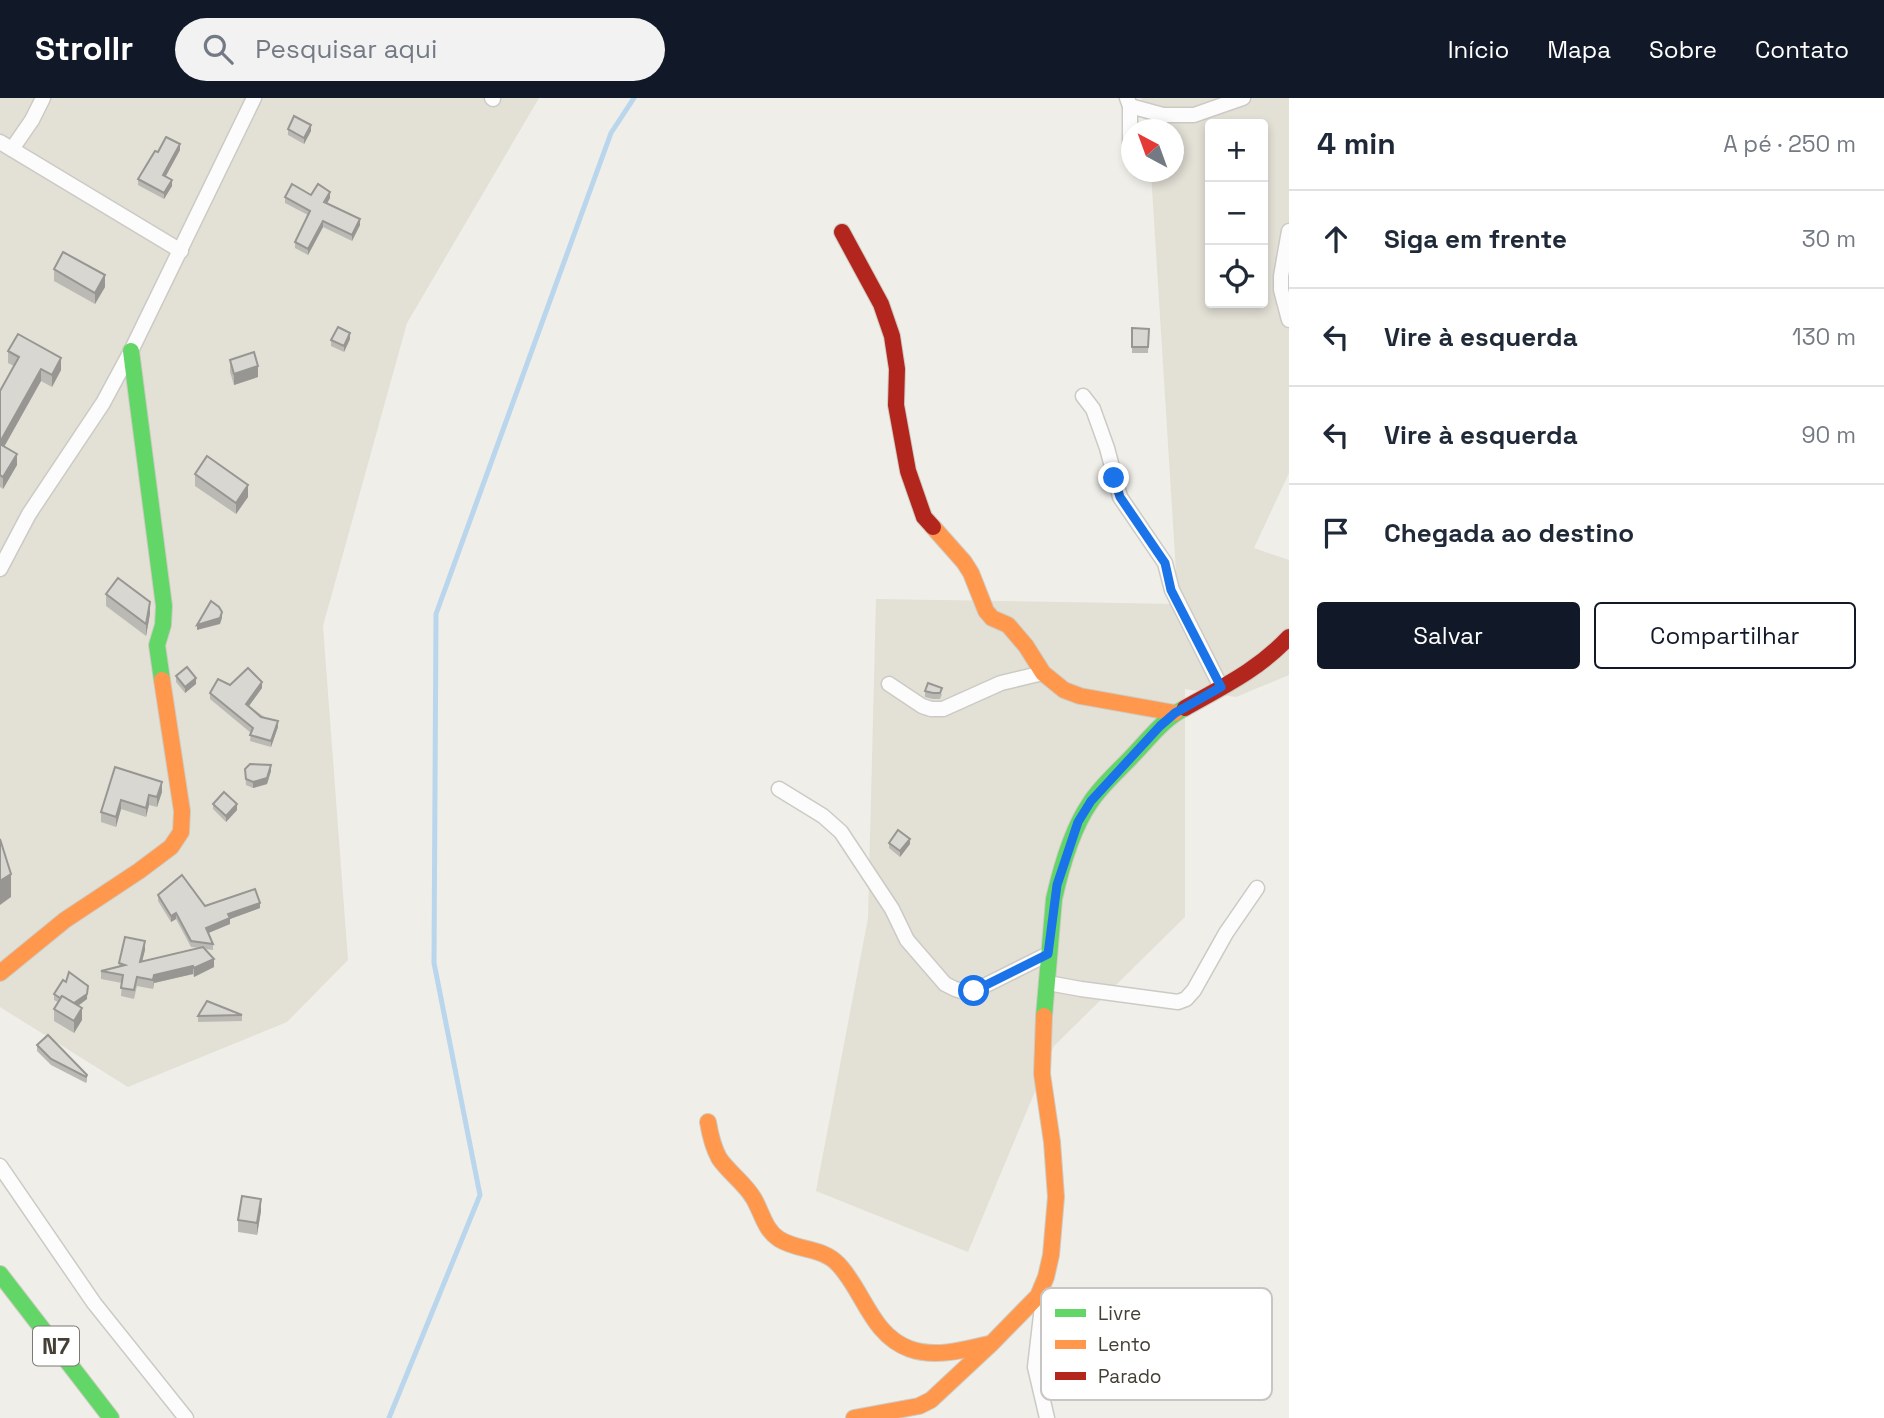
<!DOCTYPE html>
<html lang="pt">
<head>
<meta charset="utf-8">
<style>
  :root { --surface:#fff; --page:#f2f2f3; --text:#1f2937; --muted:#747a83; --line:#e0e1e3; --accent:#111827 }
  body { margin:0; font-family:"Space Grotesk",sans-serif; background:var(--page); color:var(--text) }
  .controls { position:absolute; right:21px; top:21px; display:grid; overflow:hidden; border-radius:7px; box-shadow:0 4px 10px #0003 }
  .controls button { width:63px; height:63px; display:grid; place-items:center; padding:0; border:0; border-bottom:2px solid var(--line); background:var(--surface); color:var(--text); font:35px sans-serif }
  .compass { position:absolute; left:1121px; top:21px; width:63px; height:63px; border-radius:50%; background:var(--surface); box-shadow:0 4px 10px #0003; rotate:319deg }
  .stop { position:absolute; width:21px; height:21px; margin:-16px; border:5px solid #1a73e8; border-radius:50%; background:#fff }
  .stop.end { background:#1a73e8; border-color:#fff; box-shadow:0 2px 7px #0008 }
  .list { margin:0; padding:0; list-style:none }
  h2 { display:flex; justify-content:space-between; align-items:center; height:91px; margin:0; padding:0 28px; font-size:30px }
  h2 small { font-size:23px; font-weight:400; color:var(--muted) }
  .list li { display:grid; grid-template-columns:46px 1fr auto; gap:21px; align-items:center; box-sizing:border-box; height:98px; padding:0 28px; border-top:2px solid var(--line) }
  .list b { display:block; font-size:26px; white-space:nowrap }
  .list em { font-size:23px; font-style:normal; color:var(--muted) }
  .actions { display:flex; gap:14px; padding:21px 28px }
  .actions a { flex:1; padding:16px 0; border:2px solid var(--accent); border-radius:7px; text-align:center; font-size:24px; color:var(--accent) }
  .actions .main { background:var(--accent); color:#fff }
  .icon { flex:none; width:38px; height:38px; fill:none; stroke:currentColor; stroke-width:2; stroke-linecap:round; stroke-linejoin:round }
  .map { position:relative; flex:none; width:1289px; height:1320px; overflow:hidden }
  header { display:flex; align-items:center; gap:42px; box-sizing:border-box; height:98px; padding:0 35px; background:var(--accent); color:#fff }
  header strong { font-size:33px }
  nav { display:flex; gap:38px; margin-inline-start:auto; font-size:24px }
  .search { width:490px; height:63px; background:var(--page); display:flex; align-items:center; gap:18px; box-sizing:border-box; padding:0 24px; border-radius:38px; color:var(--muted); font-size:26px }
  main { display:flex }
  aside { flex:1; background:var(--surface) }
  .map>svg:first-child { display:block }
</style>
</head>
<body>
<header>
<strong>Strollr</strong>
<div class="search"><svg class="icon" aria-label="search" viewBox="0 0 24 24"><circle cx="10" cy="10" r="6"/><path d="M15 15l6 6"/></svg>Pesquisar aqui</div>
<nav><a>Início</a><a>Mapa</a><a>Sobre</a><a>Contato</a></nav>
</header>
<main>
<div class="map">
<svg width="1289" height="1320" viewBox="0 0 1289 1320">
  <rect width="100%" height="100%" fill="#efeee9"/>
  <g fill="#e3e0d6" fill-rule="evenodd">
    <path d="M0,0H539L407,225L323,528L348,862L287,924L128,989L0,909Z"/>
    <path d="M1141,0H1289V375L1254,450L1289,462V577L1236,599L1185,591V819L1054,948L968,1154L816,1093L868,820L876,501L1178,506L1151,74H1174V32L1148,31ZM1210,26H1263V205H1210Z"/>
  </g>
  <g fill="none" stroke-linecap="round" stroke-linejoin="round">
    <path stroke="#bad6ec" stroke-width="5" d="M389,1320L480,1097L434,865L436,516L611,35L634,0"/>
    <defs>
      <g id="street">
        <path d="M492,0L493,1"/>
        <path d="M1127,0L1130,8V44"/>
        <path d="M1130,8L1163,17H1194L1243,0"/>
        <path d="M0,44L181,153"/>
        <path d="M12,51L32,22L43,0"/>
        <path d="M1289,133L1281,178V192L1289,222"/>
        <path d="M1083,298L1093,311L1107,350L1120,399L1165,465L1172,492L1221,589"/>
        <path d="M0,471L29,416L103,305L131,253L254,0"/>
        <path d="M889,586L922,608L931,611H943L1001,585L1043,575"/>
        <path d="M779,691L823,718L841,734L892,811L907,842L945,886L955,891L965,894L974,893L1048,856"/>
        <path d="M1048,885L1081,891L1178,904L1186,901L1194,892L1226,835L1257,790"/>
        <path d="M0,1068L94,1205L186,1320"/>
        <path d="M1044,1191L1035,1269L1047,1320"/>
      </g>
      <g id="fast">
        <path d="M131,253L164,508L163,527L157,547L162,582"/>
        <path d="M1044,918L1054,801C1061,770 1072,731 1090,705C1102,686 1122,670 1137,653C1152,637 1165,620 1185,610"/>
        <path d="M0,1176L111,1320"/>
      </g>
      <g id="slow">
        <path d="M933,429L964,464L971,475L986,513L992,520L1008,527L1026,548L1043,575L1064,592L1080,598L1175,615"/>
        <path d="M0,875L65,822L139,773L171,749L181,734L182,713L162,582"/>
        <path d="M708,1024C710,1036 713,1049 719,1060C729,1075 745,1085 754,1101C762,1115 765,1132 779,1141C798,1153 822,1149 838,1166C864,1193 871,1237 910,1251C935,1260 964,1252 989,1246"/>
        <path d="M854,1320L919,1308L931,1302L991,1246L1038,1198L1046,1179L1051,1157L1056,1099L1052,1044L1042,976L1044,918"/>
      </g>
      <g id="jam">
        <path d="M842,134L881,206L892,238L897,271L896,307L908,373L924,419L933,429"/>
        <path d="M1185,610C1224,588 1258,572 1289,539"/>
      </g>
    </defs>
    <use href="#street" stroke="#cccac5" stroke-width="17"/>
    <use href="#fast" stroke="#cecbc1" stroke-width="18"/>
    <use href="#slow" stroke="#cecbc1" stroke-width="18"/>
    <use href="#jam" stroke="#cecbc1" stroke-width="18"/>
    <use href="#street" stroke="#fdfcfc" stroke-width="14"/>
    <use href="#fast" stroke="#63d668" stroke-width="16"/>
    <use href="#slow" stroke="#ff974d" stroke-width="16"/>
    <use href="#jam" stroke="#b3261e" stroke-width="16"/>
  </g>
  <g fill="#bbb9b4">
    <path d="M288,31L311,33L304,46L288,37Z"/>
    <path d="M180,52L166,78L172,88L164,101L138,87V81L158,54Z"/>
    <path d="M311,97L330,100L327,106L360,127L352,143L323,129L308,157L295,150V144L308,117L285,105V99Z"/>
    <path d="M54,171L105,189L95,206L54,183Z"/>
    <path d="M1132,230L1149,231L1148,255H1132Z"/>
    <path d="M350,241L344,254L331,248V242Z"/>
    <path d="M8,253L61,272L52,289L41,283L4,349L17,367L3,391L0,389V293L14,268L8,265Z"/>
    <path d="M230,262L258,279L234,287L230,274Z"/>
    <path d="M195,376L248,399L236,416L195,388Z"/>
    <path d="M106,496L150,516L146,538L106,508Z"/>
    <path d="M176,578L196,586L185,595L176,584Z"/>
    <path d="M230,587L262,590L249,608L278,629L271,649L250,643L251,635L210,601V595Z"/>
    <path d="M925,593L942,596L940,601H933L925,599Z"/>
    <path d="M115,669L162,694L157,709L149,707L146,719L121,711L116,729L101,724V714Z"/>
    <path d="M245,671L271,673L267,686L253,690L246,687Z"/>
    <path d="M213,706L237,712L226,724L213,711Z"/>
    <path d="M889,745L910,746L900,759L889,750Z"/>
    <path d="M158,797L205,808L260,810L230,821V826L208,835L213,846V852L205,851L214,869L194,879L193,876L154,885L153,891L137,888L134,901L121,898L122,885L101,881V873L119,869V865L145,852L142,863L201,850L191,849L176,821L171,824L158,803Z"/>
    <path d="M66,884L88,888L87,901L78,908L82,922L74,935L54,923V911L58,904L54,902V896Z"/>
    <path d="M242,917V923L198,924V918Z"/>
    <path d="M37,947L87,977V983L86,985L51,967L37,953Z"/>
    <path d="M261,1113L257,1137L238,1134V1122Z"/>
  </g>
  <g fill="#989692">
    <path d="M311,27V33L304,46V40Z"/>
    <path d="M180,46V52L163,83V77Z"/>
    <path d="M172,82V88L164,101V95Z"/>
    <path d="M330,94V100L324,110V104Z"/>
    <path d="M360,121V127L352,143V137Z"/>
    <path d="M323,123V129L308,157V151Z"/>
    <path d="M105,177V189L95,206V195Z"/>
    <path d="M350,235V241L344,254V248Z"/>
    <path d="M61,260V272L52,289V277Z"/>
    <path d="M258,268V279L234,287V276Z"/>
    <path d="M41,271V283L0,356V344Z"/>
    <path d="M17,356V367L3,391V379Z"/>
    <path d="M248,387V399L236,416V405Z"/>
    <path d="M150,504V516L146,538V526Z"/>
    <path d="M222,514V520L220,526L197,532V527Z"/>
    <path d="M196,580V586L185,595V589Z"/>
    <path d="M262,584V590L246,612V606Z"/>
    <path d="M278,623V629L271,649V643Z"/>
    <path d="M271,667V673L267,686L253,690V684Z"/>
    <path d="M162,684V694L157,709V699Z"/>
    <path d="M149,697V707L146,719V710Z"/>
    <path d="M121,702V711L116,729V719Z"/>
    <path d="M237,706V712L226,724V718Z"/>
    <path d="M910,741V746L900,759V753Z"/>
    <path d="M11,776V799L0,807V783Z"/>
    <path d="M260,805V810L230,821V826L206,836V830L228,816Z"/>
    <path d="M176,815V821L171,824V818Z"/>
    <path d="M145,843V852L140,872V864Z"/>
    <path d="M214,861V869L194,879V870Z"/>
    <path d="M193,868V876L154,885L153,891L154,877Z"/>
    <path d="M87,896V901L71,913V907Z"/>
    <path d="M82,910V922L74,935V923Z"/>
    <path d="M261,1101V1113L257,1137V1125Z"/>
  </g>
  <g fill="#d9d7d1" stroke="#989692" stroke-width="2">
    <path d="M294,18L311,27L304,40L288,31Z"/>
    <path d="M166,39L180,46L163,77L172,82L164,95L138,81L155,53L158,54Z"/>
    <path d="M292,86L311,97L318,86L330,94L324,104L360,121L352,137L323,123L308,151L295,144L310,113L285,99Z"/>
    <path d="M63,154L105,177L95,195L54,171Z"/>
    <path d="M338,229L350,235L344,248L331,242Z"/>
    <path d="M1132,230L1149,231L1148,249H1132Z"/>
    <path d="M18,236L61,260L52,277L41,271L0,344V293L19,259L8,253Z"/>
    <path d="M254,254L258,268L234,276L230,262Z"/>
    <path d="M0,346L17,356L3,379L0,377Z"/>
    <path d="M207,358L248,387L236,405L195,376Z"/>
    <path d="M118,480L150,504L146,526L106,496Z"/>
    <path d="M211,503L219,509L222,514L220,520L197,527Z"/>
    <path d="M187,569L196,580L185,589L176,578Z"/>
    <path d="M248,570L262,584L246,606L261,619L278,623L271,643L250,637L253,630L210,595L218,581L230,587Z"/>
    <path d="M928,585L942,590L940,595H933L925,593Z"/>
    <path d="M250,666L271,667L267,680L253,684L246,681L245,671Z"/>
    <path d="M115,669L162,684L157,699L149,697L146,710L121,702L116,719L101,714Z"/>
    <path d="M224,694L237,706L226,718L213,706Z"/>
    <path d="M898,732L910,741L900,753L889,745Z"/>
    <path d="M0,741L11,776L0,783Z"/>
    <path d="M182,777L205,808L255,791L260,805L228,816L230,820L206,830L213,846L191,843L176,815L171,818L158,797Z"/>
    <path d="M125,839L145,843L140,864L203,849L214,861L194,870L193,868L154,877L153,882L137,879L134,892L121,890L123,877L101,873L125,867L119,865Z"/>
    <path d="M69,874L88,888L87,896L74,905L62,898L60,900L54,896L63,882L66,884Z"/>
    <path d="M62,898L82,910L74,923L54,911Z"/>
    <path d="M207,903L242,917L198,918Z"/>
    <path d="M48,937L87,977L86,979L51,961L37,947Z"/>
    <path d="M242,1098L261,1101L257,1125L238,1122Z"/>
  </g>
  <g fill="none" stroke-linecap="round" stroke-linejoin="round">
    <path stroke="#1a73e8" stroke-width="9" d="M974,893L1048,856L1057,787L1078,724L1091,703L1160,628L1175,615L1221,589L1171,492L1165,465L1120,399L1114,380"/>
  </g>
  <g text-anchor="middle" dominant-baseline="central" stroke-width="6" stroke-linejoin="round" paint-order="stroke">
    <rect fill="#fff" stroke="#7d7972" stroke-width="2" x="33" y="1228.5" width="46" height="39" rx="5"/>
    <g font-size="23" font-weight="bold" fill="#454036">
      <text x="56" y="1248">N7</text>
    </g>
  </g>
  <rect x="1041" y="1190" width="231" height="112" rx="10" fill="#fff" stroke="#c7c6c3" stroke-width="2"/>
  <rect x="1055" y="1211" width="31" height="8" fill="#63d668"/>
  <rect x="1055" y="1242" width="31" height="9" fill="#ff974d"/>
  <rect x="1055" y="1274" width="31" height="8" fill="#b3261e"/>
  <g font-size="19" fill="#454036">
    <text x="1098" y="1222">Livre</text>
    <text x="1098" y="1253">Lento</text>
    <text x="1098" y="1285">Parado</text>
  </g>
</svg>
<div class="controls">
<button>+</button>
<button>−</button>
<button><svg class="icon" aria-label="locate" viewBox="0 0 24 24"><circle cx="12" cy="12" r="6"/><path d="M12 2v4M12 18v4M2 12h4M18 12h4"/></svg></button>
</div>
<svg class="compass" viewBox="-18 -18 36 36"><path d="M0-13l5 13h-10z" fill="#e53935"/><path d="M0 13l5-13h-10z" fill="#747a83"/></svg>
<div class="stop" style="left:974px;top:893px"></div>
<div class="stop end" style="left:1114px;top:380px"></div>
</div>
<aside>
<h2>4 min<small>A pé · 250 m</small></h2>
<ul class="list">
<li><svg class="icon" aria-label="ahead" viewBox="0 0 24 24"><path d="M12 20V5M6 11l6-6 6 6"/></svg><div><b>Siga em frente</b></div><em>30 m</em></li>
<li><svg class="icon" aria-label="left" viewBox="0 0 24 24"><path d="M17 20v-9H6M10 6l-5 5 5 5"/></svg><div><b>Vire à esquerda</b></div><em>130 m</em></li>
<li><svg class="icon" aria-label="left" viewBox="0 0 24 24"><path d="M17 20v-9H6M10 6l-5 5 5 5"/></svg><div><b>Vire à esquerda</b></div><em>90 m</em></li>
<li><svg class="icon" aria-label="arrive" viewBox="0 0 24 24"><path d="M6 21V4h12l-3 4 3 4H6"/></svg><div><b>Chegada ao destino</b></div></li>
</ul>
<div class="actions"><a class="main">Salvar</a><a>Compartilhar</a></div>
</aside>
</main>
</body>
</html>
